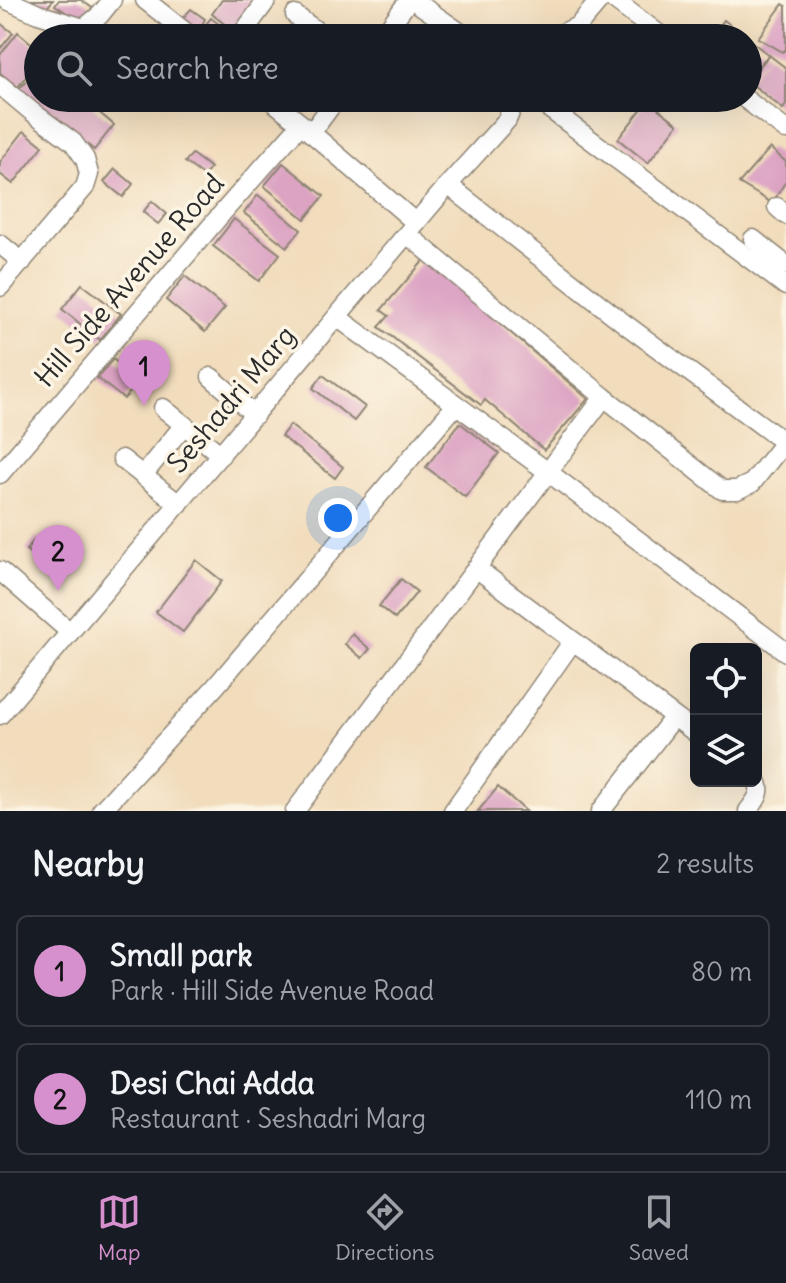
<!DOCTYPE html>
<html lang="en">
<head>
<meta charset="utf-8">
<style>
  :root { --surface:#171b24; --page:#20242c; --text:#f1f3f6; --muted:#9ea1a6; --line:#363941; --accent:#d690ce }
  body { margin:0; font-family:Delius,sans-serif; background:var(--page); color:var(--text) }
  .controls { position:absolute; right:24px; bottom:24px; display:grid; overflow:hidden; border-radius:12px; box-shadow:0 8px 32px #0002 }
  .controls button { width:72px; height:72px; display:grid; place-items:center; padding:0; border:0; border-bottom:2px solid var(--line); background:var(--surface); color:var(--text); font:40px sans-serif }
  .you { position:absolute; left:338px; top:518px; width:28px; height:28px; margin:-20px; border:6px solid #fff; border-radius:50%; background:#1a73e8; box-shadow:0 0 0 12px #1a73e833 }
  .badge { display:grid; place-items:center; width:52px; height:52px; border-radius:50%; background:var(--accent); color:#111; font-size:26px; font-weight:700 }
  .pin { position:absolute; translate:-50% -66px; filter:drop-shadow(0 2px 4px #0008) }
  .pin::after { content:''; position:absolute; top:42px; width:28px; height:24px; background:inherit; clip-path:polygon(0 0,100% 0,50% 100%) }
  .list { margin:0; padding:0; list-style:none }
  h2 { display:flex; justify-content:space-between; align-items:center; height:104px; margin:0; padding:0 32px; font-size:34px }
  h2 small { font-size:26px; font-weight:400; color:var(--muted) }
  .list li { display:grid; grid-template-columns:52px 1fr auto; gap:24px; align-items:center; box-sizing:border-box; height:112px; margin:0 16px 16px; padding:0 16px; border:2px solid var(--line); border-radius:12px }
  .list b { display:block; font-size:30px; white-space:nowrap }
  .list p { margin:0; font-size:26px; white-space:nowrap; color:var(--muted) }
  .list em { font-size:26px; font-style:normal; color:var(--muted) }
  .icon { flex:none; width:44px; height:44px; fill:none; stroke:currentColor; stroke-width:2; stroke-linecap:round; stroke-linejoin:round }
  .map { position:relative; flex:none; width:786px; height:811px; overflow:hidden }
  .search { position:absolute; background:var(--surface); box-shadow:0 8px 32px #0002; left:24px; right:24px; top:24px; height:88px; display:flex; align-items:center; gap:20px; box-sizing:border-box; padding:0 28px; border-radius:44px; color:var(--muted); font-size:30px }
  .sheet { height:360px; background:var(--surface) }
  nav { display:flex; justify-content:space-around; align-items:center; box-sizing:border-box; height:112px; border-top:2px solid var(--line); background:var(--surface); font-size:22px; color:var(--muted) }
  nav a { display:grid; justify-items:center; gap:4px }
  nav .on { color:var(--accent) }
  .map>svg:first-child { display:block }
</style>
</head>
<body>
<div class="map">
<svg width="786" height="811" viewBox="0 0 786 811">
  <rect width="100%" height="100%" fill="#fcf5e5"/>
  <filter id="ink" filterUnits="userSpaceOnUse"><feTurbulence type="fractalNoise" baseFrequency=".0125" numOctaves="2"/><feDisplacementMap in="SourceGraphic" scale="16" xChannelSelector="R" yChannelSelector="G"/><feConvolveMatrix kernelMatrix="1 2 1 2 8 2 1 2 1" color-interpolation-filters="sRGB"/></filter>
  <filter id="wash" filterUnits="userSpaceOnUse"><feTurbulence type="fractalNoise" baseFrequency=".006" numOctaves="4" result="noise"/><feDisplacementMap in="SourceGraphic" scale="32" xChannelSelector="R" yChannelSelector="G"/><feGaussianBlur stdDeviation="1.8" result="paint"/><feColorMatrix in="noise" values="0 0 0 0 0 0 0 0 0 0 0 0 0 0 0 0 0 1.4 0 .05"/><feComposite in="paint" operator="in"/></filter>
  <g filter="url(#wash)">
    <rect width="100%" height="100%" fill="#f1dcbc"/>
    <g id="blocks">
      <g fill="#dca3c3">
        <path d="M32,0H53L45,10Z"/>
        <path d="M59,0H81L95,10L83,24L55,5Z"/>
        <path d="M222,0H262L238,35L212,14Z"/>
        <path d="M783,4L786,6V49L783,52L758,38Z"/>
        <path d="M191,9L205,19L195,38L179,22Z"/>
        <path d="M211,18L233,35L230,38H195Z"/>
        <path d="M724,20L747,38H711Z"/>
        <path d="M0,23L13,33L0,49Z"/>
        <path d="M18,32L38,49V61L18,87L0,73V55Z"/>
        <path d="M748,39L769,55L748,76Z"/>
        <path d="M769,55L786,68V105L783,109L748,81Z"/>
        <path d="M38,69V98H82L114,125L94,150L19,89Z"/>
        <path d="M648,101L678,124L648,163L618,139Z"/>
        <path d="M24,131L43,146L13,184L0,174V162Z"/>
        <path d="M770,148L786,162V181L772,203L739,183Z"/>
        <path d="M192,154L211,168L204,176L185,162Z"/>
        <path d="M283,163L324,196L305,219L264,186Z"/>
        <path d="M115,169L133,184L123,197L104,182Z"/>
        <path d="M258,195L301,230L287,247L244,213Z"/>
        <path d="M152,201L167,214L158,224L143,212Z"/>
        <path d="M234,219L280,254L259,281L213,246Z"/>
        <path d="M425,259L588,399L544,450L485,400L481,405L379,327L389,316L381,310Z"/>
        <path d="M185,276L225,308L205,332L166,300Z"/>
        <path d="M82,284L121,314L100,340L62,309Z"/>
        <path d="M113,359L140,381L124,399L97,378Z"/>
        <path d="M323,375L365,407L354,421L313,388Z"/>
        <path d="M460,423L499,453L465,497L426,467Z"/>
        <path d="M290,425L343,467L335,478L281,436Z"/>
        <path d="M37,537L46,544L36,557L26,550Z"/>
        <path d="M196,560L222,581L183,632L156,612Z"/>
        <path d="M401,579L417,592L395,619L379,606Z"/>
        <path d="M352,634L370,649L362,658L345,644Z"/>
        <path d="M498,787L526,811H478Z"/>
      </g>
    </g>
  </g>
  <g filter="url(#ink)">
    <use href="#blocks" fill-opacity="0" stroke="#8e8474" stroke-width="2"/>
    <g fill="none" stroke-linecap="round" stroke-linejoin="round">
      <defs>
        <g id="minor">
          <path d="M7,0L38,14L84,28L100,15L112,0"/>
          <path d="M145,0L193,38"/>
          <path d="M413,0L468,38"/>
          <path d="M614,0L664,38"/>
          <path d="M295,15L326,38"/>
          <path d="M239,38L267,0"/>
          <path d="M381,38L409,0"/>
          <path d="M558,38L561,34L578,26L600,0"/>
          <path d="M0,85L31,111L73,142L85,159L89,174L85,187L0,287"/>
          <path d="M269,98L301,124L416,223"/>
          <path d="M744,98L786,130"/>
          <path d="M543,104L786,286"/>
          <path d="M311,133L337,98"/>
          <path d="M448,185L625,324L784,442"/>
          <path d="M777,207L786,215"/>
          <path d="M407,234L604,397L722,490H737L752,483L786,440"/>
          <path d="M753,239L786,265"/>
          <path d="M0,244L22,262"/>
          <path d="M337,317L548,472L786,652"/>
          <path d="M211,377L255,415"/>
          <path d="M163,408L221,455"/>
          <path d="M122,459L179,504"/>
          <path d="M0,474L224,211L301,124"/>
          <path d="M143,475L184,425"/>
          <path d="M476,568L696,733"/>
          <path d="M0,571L70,632"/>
          <path d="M0,715L448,185L507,120L516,98"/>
          <path d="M101,811L215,687L456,405"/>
          <path d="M295,811L604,397"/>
          <path d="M453,811L573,641"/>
          <path d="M601,811L674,717"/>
          <path d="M748,811C756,800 764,792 756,779"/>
        </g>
      </defs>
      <use href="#minor" stroke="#8e8474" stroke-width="21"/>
      <use href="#minor" stroke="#fff" stroke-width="18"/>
    </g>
  </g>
  <g text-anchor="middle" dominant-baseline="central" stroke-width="7" stroke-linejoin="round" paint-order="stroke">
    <g font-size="28" fill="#2b2b2b" stroke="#fcf5e5">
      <text transform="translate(129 280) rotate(-49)">Hill Side Avenue Road</text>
      <text transform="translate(231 399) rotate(-50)">Seshadri Marg</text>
    </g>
  </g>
</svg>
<div class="controls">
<button><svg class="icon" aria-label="locate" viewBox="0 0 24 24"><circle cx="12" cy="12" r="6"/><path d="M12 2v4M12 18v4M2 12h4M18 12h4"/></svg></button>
<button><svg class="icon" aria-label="layers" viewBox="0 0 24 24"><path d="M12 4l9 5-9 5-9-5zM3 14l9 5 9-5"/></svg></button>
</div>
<div class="you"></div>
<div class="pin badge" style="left:144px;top:406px">1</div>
<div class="pin badge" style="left:58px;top:591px">2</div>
<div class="search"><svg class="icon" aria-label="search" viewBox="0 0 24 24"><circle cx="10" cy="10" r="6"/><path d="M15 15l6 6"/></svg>Search here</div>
</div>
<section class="sheet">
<h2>Nearby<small>2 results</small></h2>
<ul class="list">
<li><span class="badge">1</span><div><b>Small park</b><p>Park · Hill Side Avenue Road</p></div><em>80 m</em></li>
<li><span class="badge">2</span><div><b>Desi Chai Adda</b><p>Restaurant · Seshadri Marg</p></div><em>110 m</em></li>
</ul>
</section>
<nav>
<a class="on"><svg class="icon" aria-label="map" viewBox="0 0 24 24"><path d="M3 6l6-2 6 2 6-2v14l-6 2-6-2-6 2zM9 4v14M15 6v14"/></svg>Map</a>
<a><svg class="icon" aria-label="directions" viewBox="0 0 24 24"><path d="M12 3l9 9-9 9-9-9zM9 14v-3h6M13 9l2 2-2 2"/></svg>Directions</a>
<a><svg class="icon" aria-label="saved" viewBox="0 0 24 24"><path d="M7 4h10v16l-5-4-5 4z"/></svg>Saved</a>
</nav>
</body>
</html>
